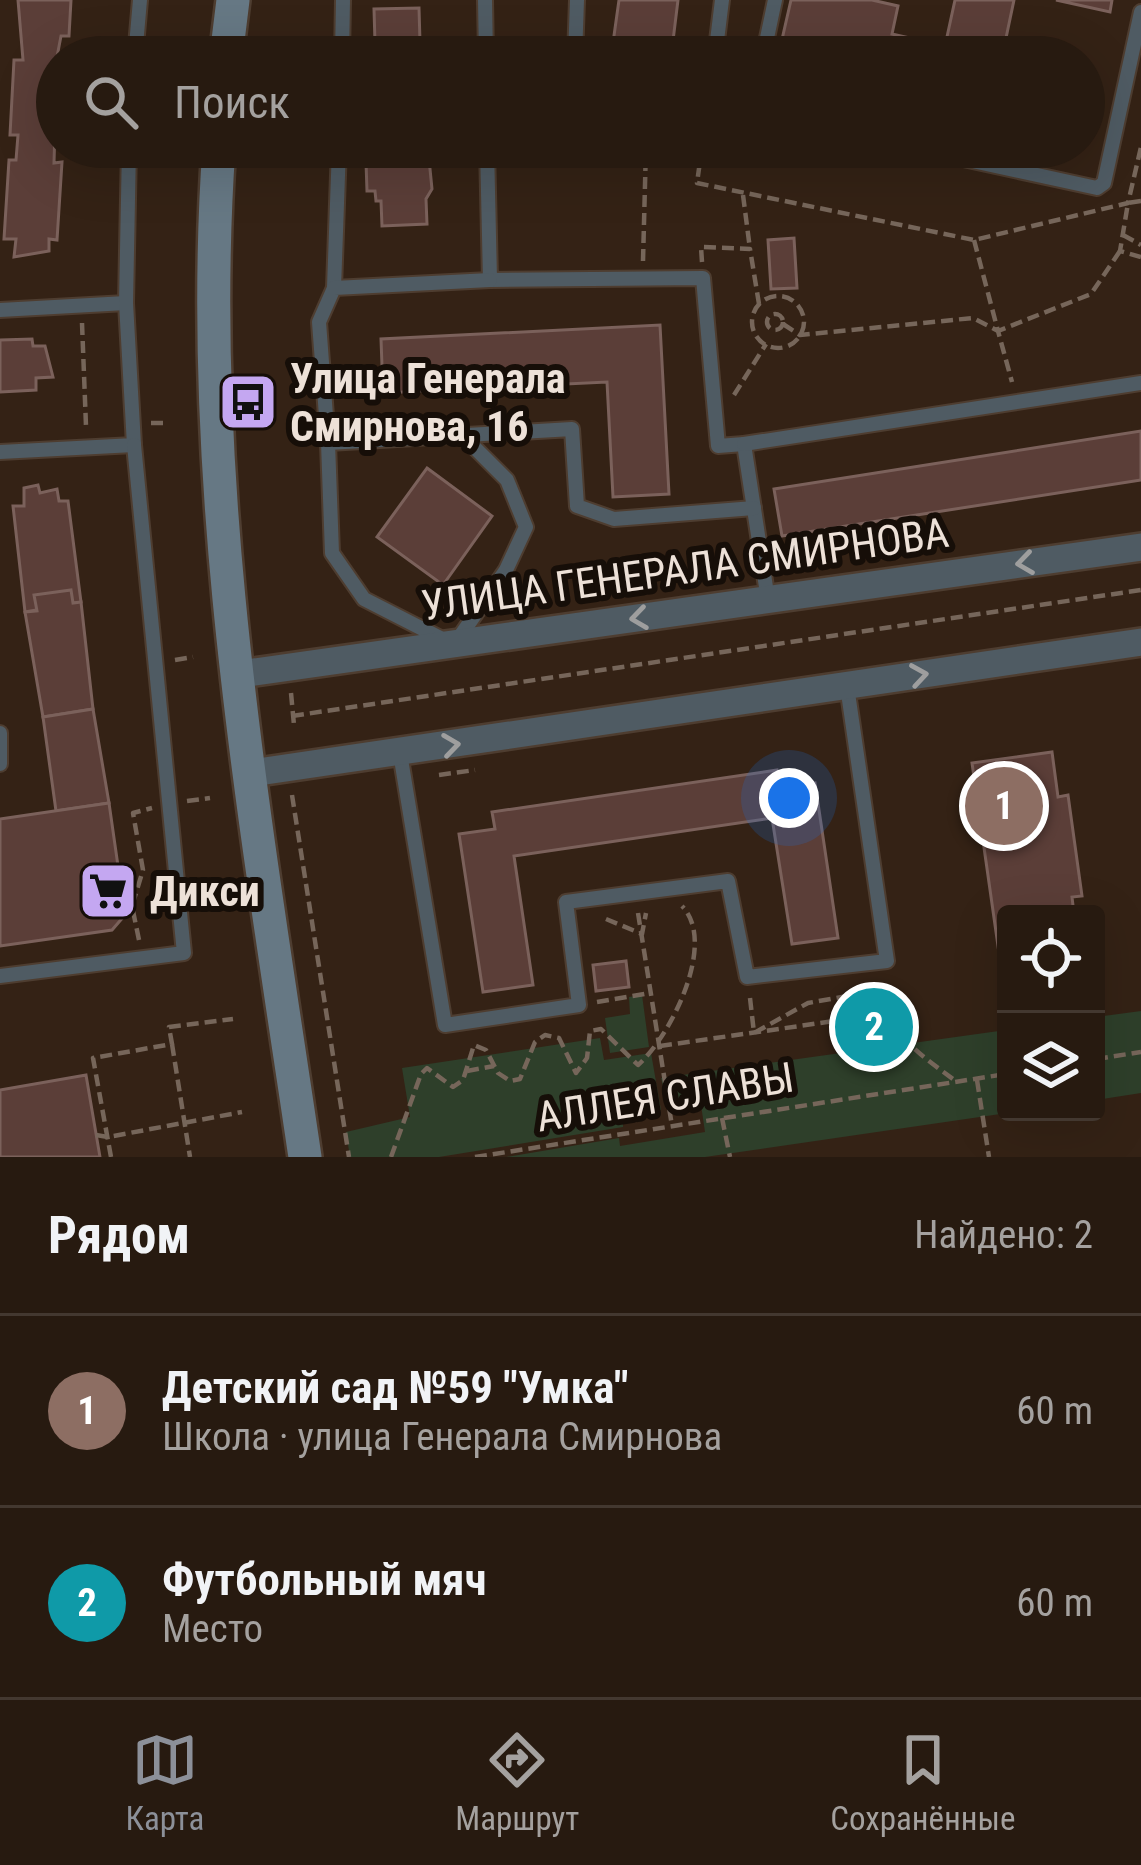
<!DOCTYPE html>
<html lang="ru">
<head>
<meta charset="utf-8">
<style>
  :root { --surface:#271a10; --page:#2f2319; --text:#f1f3f6; --muted:#a4a19f; --line:#433830; --accent:#8c9099 }
  body { margin:0; font-family:"Roboto Condensed",sans-serif; background:var(--page); color:var(--text) }
  .controls { position:absolute; right:36px; bottom:36px; display:grid; overflow:hidden; border-radius:12px; box-shadow:0 12px 48px #0002 }
  .controls button { width:108px; height:108px; display:grid; place-items:center; padding:0; border:0; border-bottom:3px solid var(--line); background:var(--surface); color:var(--text); font:60px sans-serif }
  .you { position:absolute; left:789px; top:798px; width:42px; height:42px; margin:-30px; border:9px solid #fff; border-radius:50%; background:#1a73e8; box-shadow:0 0 0 18px #1a73e833 }
  .badge { display:grid; place-items:center; width:78px; height:78px; border-radius:50%; background:var(--accent); color:#fff; font-size:39px; font-weight:700 }
  .pin { position:absolute; translate:-50% -50%; border:6px solid #fff; box-shadow:0 3px 12px #0006 }
  .list { margin:0; padding:0; list-style:none }
  h2 { display:flex; justify-content:space-between; align-items:center; height:156px; margin:0; padding:0 48px; font-size:51px }
  h2 small { font-size:39px; font-weight:400; color:var(--muted) }
  .list li { display:grid; grid-template-columns:78px 1fr auto; gap:36px; align-items:center; box-sizing:border-box; height:192px; padding:0 48px; border-top:3px solid var(--line) }
  .list b { display:block; font-size:45px; white-space:nowrap }
  .list p { margin:0; font-size:39px; white-space:nowrap; color:var(--muted) }
  .list em { font-size:39px; font-style:normal; color:var(--muted) }
  .icon { flex:none; width:66px; height:66px; fill:none; stroke:currentColor; stroke-width:2; stroke-linecap:round; stroke-linejoin:round }
  .map { position:relative; flex:none; width:1141px; height:1157px; overflow:hidden }
  .search { position:absolute; background:var(--surface); box-shadow:0 12px 48px #0002; left:36px; right:36px; top:36px; height:132px; display:flex; align-items:center; gap:30px; box-sizing:border-box; padding:0 42px; border-radius:66px; color:var(--muted); font-size:45px }
  .sheet { height:540px; background:var(--surface) }
  nav { display:flex; justify-content:space-around; align-items:center; box-sizing:border-box; height:168px; border-top:3px solid var(--line); background:var(--surface); font-size:33px; color:var(--muted) }
  nav a { display:grid; justify-items:center; gap:6px }
  nav .on { color:var(--accent) }
  .map>svg:first-child { display:block }
</style>
</head>
<body>
<div class="map">
<svg width="1141" height="1157" viewBox="0 0 1141 1157">
  <rect width="100%" height="100%" fill="#342215"/>
  <g fill="#2e3f2a">
    <path d="M642,995L649,1047L610,1053L605,1018L630,1014L629,997Z"/>
    <path d="M1141,1011V1093L1096,1100V1017Z"/>
    <path d="M1006,1030V1112H1014L705,1157H506L619,1138L620,1146L705,1132L700,1098L667,1103L661,1078Z"/>
    <path d="M600,1038L604,1060L651,1053L661,1110L623,1118V1127L439,1157H350L346,1132L410,1117L402,1068Z"/>
  </g>
  <g fill="#5b3e38" stroke="#7b615b" stroke-width="3">
    <path d="M18,0H71L69,36H61L57,57L54,163L62,162L57,240L49,239V251L14,257L16,239H4L9,160H16L18,135H10L14,60H23Z"/>
    <path d="M619,0H678L671,57H611Z"/>
    <path d="M791,0H872L898,6L892,34L945,46L955,0H1014L1002,57H778Z"/>
    <path d="M1056,0H1112L1110,12Z"/>
    <path d="M419,8L420,42L427,57H362L370,55V44L375,43L374,9Z"/>
    <path d="M379,147L428,149L432,189L426,199L427,224L382,226L381,201H376L375,191H367L366,162H374Z"/>
    <path d="M1026,147H1072L1070,157Z"/>
    <path d="M794,238L797,288L771,289L768,240Z"/>
    <path d="M660,325L669,494L613,497L607,382L383,393L381,339Z"/>
    <path d="M32,339L33,346H45L53,377L36,378V390L0,392V340Z"/>
    <path d="M1141,431V480L782,536L774,489Z"/>
    <path d="M427,468L492,516L443,585L377,537Z"/>
    <path d="M38,485L40,493L57,489L59,501H68L81,602L25,612L13,506H24V488Z"/>
    <path d="M71,590L73,603L81,602L93,709L43,717L25,612L37,611L34,595Z"/>
    <path d="M93,709L109,803L56,811L43,717Z"/>
    <path d="M1052,752L1058,797L1068,795L1082,896L1072,897L1074,914H1006V952L999,953L972,763Z"/>
    <path d="M777,770L780,789L815,783L838,938L792,944L772,818L514,856L533,985L483,992L459,834L495,829L492,812Z"/>
    <path d="M109,803L125,915L112,930L0,946V819Z"/>
    <path d="M626,961L629,987L596,991L593,965Z"/>
    <path d="M86,1075L100,1157H0V1090Z"/>
  </g>
  <g fill="none" stroke-linecap="round" stroke-linejoin="round">
    <defs>
      <g id="service">
        <path d="M485,0L486,57"/>
        <path d="M135,57L140,0"/>
        <path d="M342,57L343,0"/>
        <path d="M575,57L577,0"/>
        <path d="M715,57L722,0"/>
        <path d="M763,57L775,0"/>
        <path d="M487,147L490,280L703,278L718,446L744,444L768,600"/>
        <path d="M908,147L1097,188L1104,183L1141,12"/>
        <path d="M334,288L339,147"/>
        <path d="M0,310L126,303"/>
        <path d="M462,435L507,480L526,527L506,570L454,645L364,599L332,553L328,443L572,429L577,506L614,519L754,508"/>
        <path d="M328,443L319,322L334,288L490,280"/>
        <path d="M744,444L1141,383"/>
        <path d="M0,452L134,445L126,303L129,147"/>
        <path d="M0,733V764"/>
        <path d="M400,753L445,1025L579,1005L566,902L728,881L747,977L887,961L847,686"/>
        <path d="M0,976L184,953L134,445"/>
      </g>
      <g id="minor">
        <path d="M240,674L1141,547"/>
        <path d="M252,773L1141,642"/>
      </g>
      <g id="secondary">
        <path d="M226,57L233,0"/>
        <path d="M219,147C195,483 256,825 305,1157"/>
      </g>
    </defs>
    <use href="#service" stroke="#4e3d30" stroke-width="18"/>
    <use href="#minor" stroke="#4e3d30" stroke-width="32"/>
    <use href="#secondary" stroke="#4e3d30" stroke-width="38"/>
    <g stroke="#76665a" stroke-width="4.5" stroke-dasharray="12 6" stroke-linecap="butt">
      <path d="M702,147L697,183L974,240L1128,203L1141,147"/>
      <path d="M743,195L750,249"/>
      <path d="M1141,201L1128,203L1120,251L1141,257"/>
      <path d="M1123,235L1141,245"/>
      <path d="M974,240L998,331L1091,294L1120,251"/>
      <path d="M643,261L646,147"/>
      <path d="M702,262L701,247L750,249L759,304"/>
      <circle cx="778" cy="322" r="26"/>
      <circle cx="775" cy="322" r="8"/>
      <path d="M82,323L86,426"/>
      <path d="M783,324L800,335L973,318L998,331L1012,382"/>
      <path d="M734,395L766,344"/>
      <path d="M151,423H164"/>
      <path d="M175,660L193,657"/>
      <path d="M291,693L294,725"/>
      <path d="M292,716L1141,590"/>
      <path d="M439,775L475,770"/>
      <path d="M292,795L349,1157"/>
      <path d="M187,801L210,798"/>
      <path d="M638,913L672,1126"/>
      <path d="M606,919L642,934L646,913"/>
      <path d="M139,940L132,906L143,870L133,813L152,808"/>
      <path d="M886,986C883,1033 924,1057 957,1082"/>
      <path d="M750,998L754,1033L808,1003L886,989"/>
      <path d="M597,1002L650,993"/>
      <path d="M172,1044L190,1157"/>
      <path d="M660,1046L890,1013"/>
      <path d="M1096,1059L1141,1052"/>
      <path d="M467,1071L494,1066"/>
      <path d="M977,1080L989,1157"/>
      <path d="M722,1118L730,1157"/>
      <path d="M96,1135L108,1137L242,1112"/>
      <path d="M111,1157L93,1058L172,1044L169,1027L233,1019"/>
      <path d="M391,1157L421,1074L427,1068L453,1087L463,1080L474,1045L486,1050L498,1073L510,1081L520,1079L535,1042L545,1035L559,1038L576,1073L587,1058L590,1031L601,1029L638,1065C670,1037 718,943 682,906"/>
      <path d="M475,1157L1006,1074"/>
    </g>
    <use href="#service" stroke="#4f5b63" stroke-width="14"/>
    <use href="#minor" stroke="#4f5b63" stroke-width="27"/>
    <use href="#secondary" stroke="#667884" stroke-width="33"/>
  </g>
  <defs><path id="oneway-chevron" d="M-2-3.5L2.5 0L-2 3.5" fill="none" stroke-width="1.6" stroke-linecap="round" stroke-linejoin="round" transform="scale(3)"/></defs>
  <g stroke="#9e9e9e">
    <use href="#oneway-chevron" transform="translate(1025 563) rotate(172)"/>
    <use href="#oneway-chevron" transform="translate(639 618) rotate(172)"/>
    <use href="#oneway-chevron" transform="translate(919 675) rotate(-9)"/>
    <use href="#oneway-chevron" transform="translate(451 745) rotate(-8)"/>
  </g>
  <defs>
    <symbol id="bus-square" viewBox="-11 -11 22 22"><rect x="-9" y="-9" width="18" height="18" rx="4" fill="#c4a7f1" stroke="#160e08"/><path d="M-5-6H5V4H4V6H2V4H-2V6H-4V4H-5ZM-3.5-4V0h7V-4ZM-3.5 1.2v1.5H-2V1.2ZM2 1.2v1.5H3.5V1.2Z" fill="#111"/></symbol>
    <symbol id="supermarket-square" viewBox="-11 -11 22 22"><rect x="-9" y="-9" width="18" height="18" rx="4" fill="#c4a7f1" stroke="#160e08"/><path d="M-6-5.5h2.5l.6 2H6L4.5 2H-2.5L-4.4-4H-6ZM-1.5 3.2a1.3 1.3 0 1 0 .1 0ZM3 3.2a1.3 1.3 0 1 0 .1 0Z" fill="#111"/></symbol>
  </defs>
  <g fill-rule="evenodd">
    <use href="#bus-square" x="215" y="369" width="66" height="66"/>
    <use href="#supermarket-square" x="75" y="858" width="66" height="66"/>
  </g>
  <g text-anchor="middle" dominant-baseline="central" stroke-width="12" stroke-linejoin="round" paint-order="stroke">
    <g font-size="42" font-weight="bold" fill="#ede1d8" stroke="#160e08" text-anchor="start">
      <text x="290" y="378">Улица Генерала<tspan x="290" dy="48">Смирнова, 16</tspan></text>
      <text x="150" y="891">Дикси</text>
    </g>
    <g font-size="42" fill="#ede1d8" stroke="#160e08">
      <text transform="translate(685 569) rotate(-8)">УЛИЦА ГЕНЕРАЛА СМИРНОВА</text>
      <text transform="translate(665 1097) rotate(-9)">АЛЛЕЯ СЛАВЫ</text>
    </g>
  </g>
</svg>
<div class="controls">
<button><svg class="icon" aria-label="locate" viewBox="0 0 24 24"><circle cx="12" cy="12" r="6"/><path d="M12 2v4M12 18v4M2 12h4M18 12h4"/></svg></button>
<button><svg class="icon" aria-label="layers" viewBox="0 0 24 24"><path d="M12 4l9 5-9 5-9-5zM3 14l9 5 9-5"/></svg></button>
</div>
<div class="you"></div>
<div class="pin badge" style="left:1004px;top:806px;background:#8d6e63">1</div>
<div class="pin badge" style="left:874px;top:1027px;background:#0f9aa8">2</div>
<div class="search"><svg class="icon" aria-label="search" viewBox="0 0 24 24"><circle cx="10" cy="10" r="6"/><path d="M15 15l6 6"/></svg>Поиск</div>
</div>
<section class="sheet">
<h2>Рядом<small>Найдено: 2</small></h2>
<ul class="list">
<li><span class="badge" style="background:#8d6e63">1</span><div><b>Детский сад №59 &quot;Умка&quot;</b><p>Школа · улица Генерала Смирнова</p></div><em>60 m</em></li>
<li><span class="badge" style="background:#0f9aa8">2</span><div><b>Футбольный мяч</b><p>Место</p></div><em>60 m</em></li>
</ul>
</section>
<nav>
<a class="on"><svg class="icon" aria-label="map" viewBox="0 0 24 24"><path d="M3 6l6-2 6 2 6-2v14l-6 2-6-2-6 2zM9 4v14M15 6v14"/></svg>Карта</a>
<a><svg class="icon" aria-label="directions" viewBox="0 0 24 24"><path d="M12 3l9 9-9 9-9-9zM9 14v-3h6M13 9l2 2-2 2"/></svg>Маршрут</a>
<a><svg class="icon" aria-label="saved" viewBox="0 0 24 24"><path d="M7 4h10v16l-5-4-5 4z"/></svg>Сохранённые</a>
</nav>
</body>
</html>
